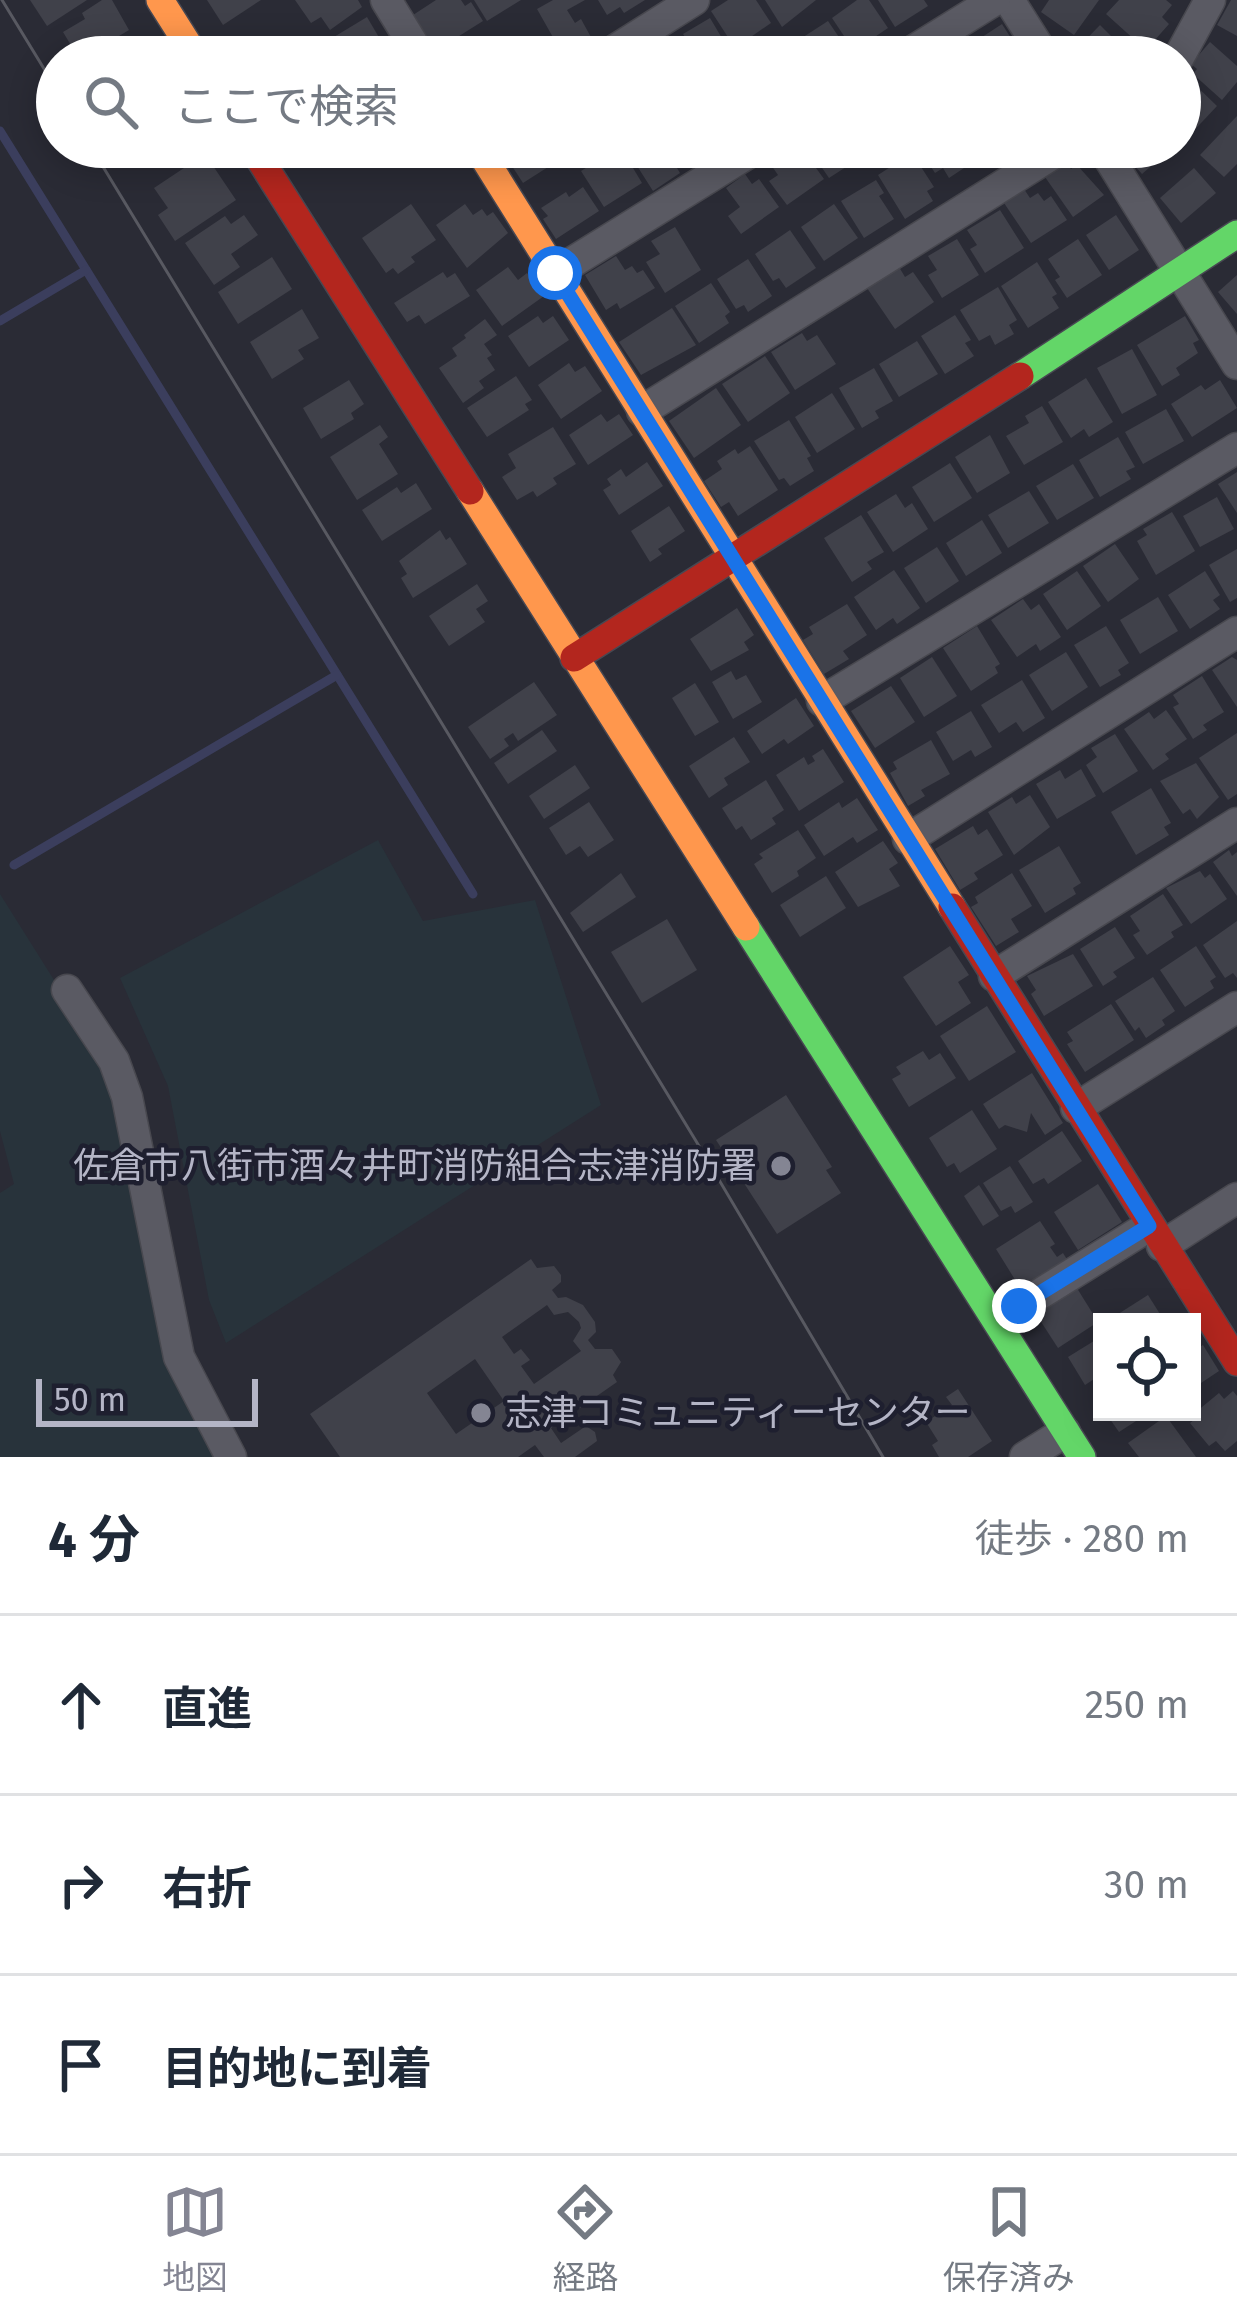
<!DOCTYPE html>
<html lang="ja">
<head>
<meta charset="utf-8">
<style>
  :root { --surface:#fff; --page:#f6f6f7; --text:#1f2937; --muted:#747a83; --line:#e0e1e3; --accent:#848593 }
  body { margin:0; font-family:"Fira Sans","Noto Sans JP",sans-serif; background:var(--page); color:var(--text) }
  .controls { position:absolute; right:36px; bottom:36px; display:grid; overflow:hidden; border-radius:0px; box-shadow:0 6px 30px #0003 }
  .controls button { width:108px; height:108px; display:grid; place-items:center; padding:0; border:0; border-bottom:3px solid var(--line); background:var(--surface); color:var(--text); font:60px sans-serif }
  .scale { position:absolute; left:36px; bottom:30px; width:222px; box-sizing:border-box; padding-left:12px; border:6px solid #b4b5c6; border-top:0; font-size:33px; line-height:42px; white-space:nowrap; color:#b4b5c6; -webkit-text-stroke:9px #1e1f2f; paint-order:stroke }
  .stop { position:absolute; width:36px; height:36px; margin:-27px; border:9px solid #1a73e8; border-radius:50%; background:#fff }
  .stop.end { background:#1a73e8; border-color:#fff; box-shadow:0 3px 12px #0008 }
  .list { margin:0; padding:0; list-style:none }
  h2 { display:flex; justify-content:space-between; align-items:center; height:156px; margin:0; padding:0 48px; font-size:51px }
  h2 small { font-size:39px; font-weight:400; color:var(--muted) }
  .list li { display:grid; grid-template-columns:78px 1fr auto; gap:36px; align-items:center; box-sizing:border-box; height:180px; padding:0 48px; border-top:3px solid var(--line) }
  .list b { display:block; font-size:45px; white-space:nowrap }
  .list em { font-size:39px; font-style:normal; color:var(--muted) }
  .icon { flex:none; width:66px; height:66px; fill:none; stroke:currentColor; stroke-width:2; stroke-linecap:round; stroke-linejoin:round }
  .map { position:relative; flex:none; width:1237px; height:1457px; overflow:hidden }
  .search { position:absolute; background:var(--surface); box-shadow:0 6px 30px #0003; left:36px; right:36px; top:36px; height:132px; display:flex; align-items:center; gap:30px; box-sizing:border-box; padding:0 42px; border-radius:66px; color:var(--muted); font-size:45px }
  .sheet { height:696px; background:var(--surface) }
  nav { display:flex; justify-content:space-around; align-items:center; box-sizing:border-box; height:168px; border-top:3px solid var(--line); background:var(--surface); font-size:33px; color:var(--muted) }
  nav a { display:grid; justify-items:center; gap:6px }
  nav .on { color:var(--accent) }
  .map>svg:first-child { display:block }
</style>
</head>
<body>
<div class="map">
<svg width="1237" height="1457" viewBox="0 0 1237 1457">
  <rect width="100%" height="100%" fill="#2a2b35"/>
  <g fill="#28333b">
    <path d="M378,840L423,921L535,900L601,1105L226,1343L209,1300L168,1086L120,978Z"/>
    <path d="M0,894L108,1066L221,1457H0V1193L14,1184L0,1131Z"/>
  </g>
  <g fill="none" stroke-linecap="round" stroke-linejoin="round">
    <g stroke="#3b3e5d" stroke-width="9">
      <path d="M0,131L473,894"/>
      <path d="M0,321L86,270"/>
      <path d="M14,865L337,675"/>
    </g>
  </g>
  <g fill="#40414a" fill-rule="evenodd">
    <path d="M30,0H87L47,26Z"/>
    <path d="M102,0H112L129,30L109,42L116,53L110,57H78L63,32L85,19L82,13Z"/>
    <path d="M207,0H261L223,25Z"/>
    <path d="M295,0H358L362,7L330,30L321,17L311,23Z"/>
    <path d="M436,0H461L465,6L471,2L483,21L448,43L444,36L432,43L413,15Z"/>
    <path d="M474,0H521L487,21Z"/>
    <path d="M553,0H585L567,10L575,23L581,19L592,39L563,55L537,9Z"/>
    <path d="M598,0H645L624,13L620,7L607,15Z"/>
    <path d="M728,0H756L771,23L735,48L711,11Z"/>
    <path d="M765,0H816L782,27Z"/>
    <path d="M857,0H869L888,28L854,51L832,18Z"/>
    <path d="M878,0H924L928,6L895,27Z"/>
    <path d="M1049,0H1099L1074,35L1041,12Z"/>
    <path d="M1119,0H1166L1172,5L1162,17L1169,24L1146,50L1106,14Z"/>
    <path d="M1231,0H1237V36L1217,25Z"/>
    <path d="M367,17L387,51L377,57H332L324,43Z"/>
    <path d="M710,18L732,55L688,57L683,49L690,45L683,34Z"/>
    <path d="M828,21L851,55L804,57L794,43Z"/>
    <path d="M1002,24L1023,57H982L973,43Z"/>
    <path d="M1100,25L1132,57H1079L1074,52Z"/>
    <path d="M1210,42L1237,66V82L1222,100L1193,74L1197,69L1191,64Z"/>
    <path d="M784,46L791,57H766Z"/>
    <path d="M953,48L958,56L967,49L972,57H939Z"/>
    <path d="M1188,78L1217,106L1186,139L1180,132V86Z"/>
    <path d="M1237,116V164L1224,177L1200,155Z"/>
    <path d="M117,147H171L130,168Z"/>
    <path d="M309,147H363L333,166L327,157L313,166L304,150Z"/>
    <path d="M388,147H418L397,161Z"/>
    <path d="M514,147H566L570,153L523,183L504,154Z"/>
    <path d="M625,147H677L668,153L680,173L653,191Z"/>
    <path d="M794,147L804,161L808,157L824,179L787,205L769,181L778,175L769,162Z"/>
    <path d="M819,147H857L863,156L829,178L818,162L826,158Z"/>
    <path d="M865,147H896L875,161Z"/>
    <path d="M925,147H972L979,158L949,178L943,168L935,173L920,150Z"/>
    <path d="M1118,147H1159L1165,154L1142,174Z"/>
    <path d="M615,150L619,156L624,153L642,183L604,207L581,171Z"/>
    <path d="M912,153L934,187L927,191L933,201L905,219L878,175Z"/>
    <path d="M205,154L236,200L175,241L158,215L168,208L154,188Z"/>
    <path d="M1065,162L1071,169L1077,165L1104,195L1073,217L1045,177Z"/>
    <path d="M1194,168L1216,193L1181,223L1160,198Z"/>
    <path d="M745,174L752,184L759,179L779,207L741,234L728,216L740,207L726,188Z"/>
    <path d="M876,180L884,193L879,196L894,219L864,238L841,201Z"/>
    <path d="M583,187L599,211L556,239L543,219L548,216L541,208L566,192L569,197Z"/>
    <path d="M1024,189L1030,198L1038,193L1044,201L1051,196L1067,220L1031,243L1004,203Z"/>
    <path d="M411,204L436,240L411,257L415,262L398,274L393,268L386,273L362,238Z"/>
    <path d="M465,204L473,215L482,209L487,216L493,212L508,233L467,268L436,225Z"/>
    <path d="M834,204L858,238L824,261L801,227Z"/>
    <path d="M1000,210L1024,248L985,273L970,249L977,245L967,230Z"/>
    <path d="M244,215L258,235L231,254L240,267L214,285L185,243L225,216L231,224Z"/>
    <path d="M1116,215L1139,250L1109,270L1086,235Z"/>
    <path d="M675,227L701,270L665,293L646,262L660,254L651,241Z"/>
    <path d="M790,230L816,268L786,288L779,278L773,281L755,254Z"/>
    <path d="M957,239L979,275L942,298L928,275L937,270L928,256Z"/>
    <path d="M1078,239L1102,275L1067,298L1055,280L1060,277L1048,259Z"/>
    <path d="M616,256L625,270L632,266L637,273L643,270L655,288L620,309L617,303L606,310L585,275Z"/>
    <path d="M272,257L292,289L238,324L218,292Z"/>
    <path d="M748,259L772,296L748,312L744,305L736,309L717,279Z"/>
    <path d="M1037,262L1057,294L1052,297L1059,308L1028,328L1001,286Z"/>
    <path d="M508,267L518,280L527,273L544,296L502,326L476,290Z"/>
    <path d="M899,267L905,277L913,272L934,302L895,329L867,288Z"/>
    <path d="M443,272L447,278L455,273L470,296L425,324L419,315L407,322L394,303Z"/>
    <path d="M1237,275V314L1218,292Z"/>
    <path d="M711,283L730,312L725,316L729,323L699,343L675,306Z"/>
    <path d="M998,287L1017,320L1009,325L1014,334L995,345L990,335L979,341L960,310Z"/>
    <path d="M672,308L696,345L641,375L619,342Z"/>
    <path d="M302,309L319,338L298,350L304,359L272,379L250,342Z"/>
    <path d="M955,315L971,340L965,343L974,356L945,374L921,336Z"/>
    <path d="M538,316L543,323L553,316L569,340L529,367L508,336Z"/>
    <path d="M1185,316L1199,340L1193,343L1198,353L1176,368L1180,375L1162,386L1137,345Z"/>
    <path d="M485,319L497,335L484,344L492,355L487,358L495,370L479,381L484,388L463,403L439,368L457,356L452,348L466,338L464,335Z"/>
    <path d="M802,333L807,341L817,335L836,364L795,390L771,352Z"/>
    <path d="M917,341L938,374L899,397L879,364Z"/>
    <path d="M1132,349L1157,395L1122,414L1097,368Z"/>
    <path d="M765,356L790,393L748,422L722,384Z"/>
    <path d="M569,363L575,372L585,366L602,391L561,419L538,385Z"/>
    <path d="M874,368L893,401L875,411L879,418L862,428L839,388Z"/>
    <path d="M516,376L532,400L525,404L529,410L487,437L467,408Z"/>
    <path d="M1086,378L1113,422L1089,437L1084,429L1071,438L1048,402Z"/>
    <path d="M349,380L364,404L351,413L354,419L321,439L303,408Z"/>
    <path d="M1220,380L1237,408L1192,437L1171,404L1201,385L1205,390Z"/>
    <path d="M716,388L741,425L694,458L669,421Z"/>
    <path d="M832,393L855,429L817,453L795,417Z"/>
    <path d="M1042,406L1063,442L1024,465L1006,436L1029,423L1025,416Z"/>
    <path d="M1166,409L1184,441L1143,464L1125,432Z"/>
    <path d="M601,414L607,422L619,414L633,435L588,465L569,435Z"/>
    <path d="M789,420L811,456L807,458L814,471L790,486L784,478L779,480L754,441Z"/>
    <path d="M380,425L388,437L379,444L398,474L357,500L330,457Z"/>
    <path d="M553,427L576,464L553,478L557,484L537,497L533,491L517,500L502,477L516,468L508,454Z"/>
    <path d="M990,435L1010,473L977,493L955,457Z"/>
    <path d="M1118,437L1135,467L1126,471L1131,479L1100,497L1079,460Z"/>
    <path d="M750,446L778,490L738,516L729,502L721,507L704,481L722,469L717,461L735,449L738,454Z"/>
    <path d="M647,462L663,486L619,515L603,490L611,485L607,479L621,469L626,477Z"/>
    <path d="M950,463L972,498L934,522L912,487Z"/>
    <path d="M1073,464L1094,498L1057,520L1036,486Z"/>
    <path d="M1237,472V513L1218,484Z"/>
    <path d="M416,483L432,509L382,541L362,510L397,487L401,493Z"/>
    <path d="M1029,491L1049,523L1008,548L988,515Z"/>
    <path d="M896,494L905,508L912,503L928,529L893,552L867,512Z"/>
    <path d="M1217,497L1234,529L1200,547L1183,516Z"/>
    <path d="M669,506L685,531L658,549L662,554L650,562L631,531Z"/>
    <path d="M1172,512L1195,551L1156,575L1137,541L1147,535L1143,529Z"/>
    <path d="M861,515L884,552L867,562L872,569L852,582L824,538Z"/>
    <path d="M982,520L1002,553L966,576L946,543Z"/>
    <path d="M440,530L446,540L450,537L467,564L413,598L401,578L407,574L399,561Z"/>
    <path d="M1115,544L1139,579L1108,602L1083,566Z"/>
    <path d="M937,547L959,581L926,603L904,568Z"/>
    <path d="M1237,549V598L1230,602L1209,565Z"/>
    <path d="M894,570L920,608L897,624L893,618L876,630L854,597Z"/>
    <path d="M1077,571L1101,606L1067,630L1043,594Z"/>
    <path d="M1205,571L1220,595L1213,600L1220,609L1190,629L1168,595Z"/>
    <path d="M477,584L488,601L476,609L485,622L449,646L429,616Z"/>
    <path d="M1158,597L1178,631L1140,654L1120,620Z"/>
    <path d="M1023,599L1031,610L1039,604L1061,637L1040,651L1036,644L1017,657L991,620Z"/>
    <path d="M847,604L867,635L843,651L849,659L824,674L803,640L813,634L809,627Z"/>
    <path d="M737,608L754,635L744,642L749,650L711,671L690,639Z"/>
    <path d="M977,626L1000,664L995,667L998,673L971,691L943,648Z"/>
    <path d="M1106,626L1129,663L1118,670L1121,675L1100,687L1074,645Z"/>
    <path d="M1066,652L1088,687L1052,711L1029,675Z"/>
    <path d="M932,657L957,696L924,717L900,678Z"/>
    <path d="M1232,657L1237,660V707L1212,670Z"/>
    <path d="M731,671L736,680L746,675L762,702L733,719L712,682Z"/>
    <path d="M1202,676L1224,712L1203,725L1207,730L1193,739L1173,707L1179,704L1173,695Z"/>
    <path d="M1022,680L1045,718L1023,732L1016,722L999,733L981,705Z"/>
    <path d="M534,682L557,715L518,741L513,733L504,739L509,746L490,759L468,727Z"/>
    <path d="M695,683L719,722L695,736L672,698Z"/>
    <path d="M891,686L915,722L875,748L851,711Z"/>
    <path d="M796,698L814,726L788,744L784,739L762,754L747,731Z"/>
    <path d="M1166,710L1187,739L1165,754L1169,759L1153,770L1124,729L1149,712L1154,719Z"/>
    <path d="M971,711L992,747L975,757L971,750L953,761L936,732Z"/>
    <path d="M542,730L557,751L508,784L494,763Z"/>
    <path d="M1237,733V794L1228,800L1199,758Z"/>
    <path d="M1115,734L1138,771L1103,793L1086,765L1097,757L1091,748Z"/>
    <path d="M734,737L750,762L724,778L728,785L709,798L689,766Z"/>
    <path d="M931,740L950,774L921,790L925,796L908,806L890,773L897,769L893,762Z"/>
    <path d="M823,749L844,782L799,811L776,775L804,757L808,765L815,761L812,756Z"/>
    <path d="M1196,763L1219,797L1197,819L1190,809L1183,814L1160,781Z"/>
    <path d="M575,765L590,788L544,819L529,796Z"/>
    <path d="M1081,769L1096,796L1057,819L1036,784L1060,770L1065,779Z"/>
    <path d="M766,780L784,810L772,818L776,824L751,840L742,826L736,830L722,808Z"/>
    <path d="M1151,788L1171,823L1164,827L1169,835L1136,855L1111,812Z"/>
    <path d="M1030,795L1050,827L1014,855L988,812L1012,797L1016,804Z"/>
    <path d="M857,798L878,830L857,843L853,837L824,856L804,825L839,802L842,808Z"/>
    <path d="M589,802L614,840L588,857L580,846L566,855L549,828Z"/>
    <path d="M973,826L978,835L987,829L1003,855L974,873L978,879L960,890L935,849Z"/>
    <path d="M798,830L816,858L797,871L799,876L772,893L754,864L763,858L759,854Z"/>
    <path d="M883,841L898,863L889,869L900,886L858,907L835,872Z"/>
    <path d="M1059,846L1081,883L1073,888L1076,894L1045,913L1019,870Z"/>
    <path d="M1229,850L1232,856L1237,852V896L1213,862Z"/>
    <path d="M1200,871L1205,878L1210,874L1227,899L1191,924L1166,888Z"/>
    <path d="M621,873L636,897L583,932L570,913Z"/>
    <path d="M1012,873L1032,906L1011,919L1019,932L996,946L971,907L978,903L975,897Z"/>
    <path d="M826,876L846,908L800,937L780,905Z"/>
    <path d="M1163,894L1183,925L1171,932L1174,937L1147,955L1133,935L1140,931L1130,916Z"/>
    <path d="M667,919L697,970L642,1003L611,952Z"/>
    <path d="M1237,921V978L1233,973L1225,978L1203,945Z"/>
    <path d="M1115,927L1135,958L1113,972L1117,977L1103,986L1080,949Z"/>
    <path d="M950,946L969,975L958,982L971,1003L936,1026L903,977Z"/>
    <path d="M1196,946L1216,977L1210,981L1214,988L1185,1007L1160,970Z"/>
    <path d="M1073,954L1093,986L1044,1016L1031,994L1036,990L1027,976Z"/>
    <path d="M1153,977L1175,1011L1162,1020L1165,1025L1146,1038L1139,1027L1135,1031L1115,1001Z"/>
    <path d="M1111,1004L1134,1040L1085,1072L1067,1044L1073,1041L1067,1032Z"/>
    <path d="M987,1006L1016,1052L969,1081L940,1036Z"/>
    <path d="M923,1051L929,1060L940,1053L956,1078L909,1107L892,1079L901,1074L896,1067Z"/>
    <path d="M1032,1073L1063,1123L1045,1135L1031,1113L1027,1132L1005,1125L999,1129L983,1104Z"/>
    <path d="M786,1095L832,1167L826,1170L841,1193L777,1234L716,1140Z"/>
    <path d="M972,1110L997,1149L960,1173L954,1163L947,1167L929,1138Z"/>
    <path d="M1062,1131L1082,1161L1048,1184L1044,1178L1033,1184L1018,1161Z"/>
    <path d="M1010,1166L1033,1202L1015,1213L1011,1206L1001,1211L983,1183Z"/>
    <path d="M1098,1184L1122,1222L1078,1250L1054,1212Z"/>
    <path d="M979,1185L999,1216L983,1226L964,1196Z"/>
    <path d="M1040,1221L1055,1244L1050,1247L1057,1257L1063,1253L1068,1261L1022,1291L996,1249Z"/>
    <path d="M531,1259L537,1268L554,1266L561,1275V1282L552,1290L558,1298L566,1297L583,1305L595,1322L596,1332L588,1340L595,1349H612L621,1362L613,1375L617,1382L551,1428L561,1443L586,1426L595,1432L597,1441L575,1457H544L535,1445L518,1457H340L310,1414ZM547,1305L554,1315L568,1312L579,1322L581,1328L573,1341L581,1351L534,1384L521,1366L530,1360L521,1349L514,1354L502,1337ZM475,1359L504,1401L456,1434L427,1393Z"/>
    <path d="M1075,1285L1098,1322L1058,1348L1034,1311Z"/>
    <path d="M1148,1295L1165,1322H1118L1115,1316Z"/>
    <path d="M1102,1336V1374L1085,1385L1068,1357Z"/>
    <path d="M1203,1345L1219,1371L1192,1389V1352Z"/>
    <path d="M958,1389L992,1441L968,1457H939L932,1445L938,1441L926,1422L952,1405L946,1397Z"/>
    <path d="M1233,1391L1237,1396V1441L1225,1451L1216,1441L1209,1446L1190,1423L1199,1416L1196,1412L1219,1393L1224,1399Z"/>
    <path d="M1105,1412H1150L1119,1432Z"/>
    <path d="M1166,1416L1196,1457H1139L1128,1443Z"/>
  </g>
  <g fill="none" stroke-linecap="round" stroke-linejoin="round">
    <defs>
      <g id="street">
        <path d="M386,0L421,57"/>
        <path d="M1009,0L1045,57"/>
        <path d="M604,57L694,0"/>
        <path d="M903,57L995,0"/>
        <path d="M1179,57L1210,0"/>
        <path d="M1102,147L1237,364"/>
        <path d="M555,273L758,147"/>
        <path d="M642,411L1064,147"/>
        <path d="M822,701L1237,448"/>
        <path d="M908,839L1237,632"/>
        <path d="M994,976L1237,823"/>
        <path d="M67,990L114,1061L127,1097L179,1357L231,1457"/>
        <path d="M1076,1108L1237,1007"/>
        <path d="M1162,1246L1237,1198"/>
        <path d="M1019,1307L1149,1226"/>
        <path d="M1025,1457L1065,1432"/>
      </g>
      <g id="fast">
        <path d="M1020,376L1237,234"/>
        <path d="M746,927L1082,1457"/>
      </g>
      <g id="slow">
        <path d="M160,0L196,57"/>
        <path d="M477,147L952,907"/>
        <path d="M470,491L746,927"/>
      </g>
      <g id="jam">
        <path d="M252,147L470,491"/>
        <path d="M574,658L1020,376"/>
        <path d="M952,907L1237,1362"/>
      </g>
    </defs>
    <use href="#street" stroke="#48484f" stroke-width="33"/>
    <use href="#fast" stroke="#484852" stroke-width="30"/>
    <use href="#slow" stroke="#484852" stroke-width="30"/>
    <use href="#jam" stroke="#484852" stroke-width="30"/>
    <use href="#street" stroke="#5a5a63" stroke-width="30"/>
    <use href="#fast" stroke="#63d668" stroke-width="27"/>
    <use href="#slow" stroke="#ff974d" stroke-width="27"/>
    <use href="#jam" stroke="#b3261e" stroke-width="27"/>
    <g stroke="#585961" stroke-width="3">
      <path d="M2,0L57,90"/>
      <path d="M91,147L696,1141L883,1457"/>
    </g>
  </g>
  <g fill="none" stroke-linecap="round" stroke-linejoin="round">
    <path stroke="#1a73e8" stroke-width="15" d="M555,273L1149,1226L1019,1306"/>
  </g>
  <g fill="#848593" stroke="#1e1f2f" stroke-width="4.5">
    <circle cx="781" cy="1166" r="12"/>
    <circle cx="481" cy="1413" r="12"/>
  </g>
  <g text-anchor="middle" dominant-baseline="central" stroke-width="9" stroke-linejoin="round" paint-order="stroke">
    <g font-size="36" fill="#b4b5c6" stroke="#1e1f2f" text-anchor="end">
      <text x="757" y="1166">佐倉市八街市酒々井町消防組合志津消防署</text>
      <text x="505" y="1413" text-anchor="start">志津コミュニティーセンター</text>
    </g>
  </g>
</svg>
<div class="controls">
<button><svg class="icon" aria-label="locate" viewBox="0 0 24 24"><circle cx="12" cy="12" r="6"/><path d="M12 2v4M12 18v4M2 12h4M18 12h4"/></svg></button>
</div>
<div class="scale">50 m</div>
<div class="stop" style="left:555px;top:273px"></div>
<div class="stop end" style="left:1019px;top:1306px"></div>
<div class="search"><svg class="icon" aria-label="search" viewBox="0 0 24 24"><circle cx="10" cy="10" r="6"/><path d="M15 15l6 6"/></svg>ここで検索</div>
</div>
<section class="sheet">
<h2>4 分<small>徒歩 · 280 m</small></h2>
<ul class="list">
<li><svg class="icon" aria-label="ahead" viewBox="0 0 24 24"><path d="M12 20V5M6 11l6-6 6 6"/></svg><div><b>直進</b></div><em>250 m</em></li>
<li><svg class="icon" aria-label="right" viewBox="0 0 24 24"><path d="M7 20v-9h11M14 6l5 5-5 5"/></svg><div><b>右折</b></div><em>30 m</em></li>
<li><svg class="icon" aria-label="arrive" viewBox="0 0 24 24"><path d="M6 21V4h12l-3 4 3 4H6"/></svg><div><b>目的地に到着</b></div></li>
</ul>
</section>
<nav>
<a class="on"><svg class="icon" aria-label="map" viewBox="0 0 24 24"><path d="M3 6l6-2 6 2 6-2v14l-6 2-6-2-6 2zM9 4v14M15 6v14"/></svg>地図</a>
<a><svg class="icon" aria-label="directions" viewBox="0 0 24 24"><path d="M12 3l9 9-9 9-9-9zM9 14v-3h6M13 9l2 2-2 2"/></svg>経路</a>
<a><svg class="icon" aria-label="saved" viewBox="0 0 24 24"><path d="M7 4h10v16l-5-4-5 4z"/></svg>保存済み</a>
</nav>
</body>
</html>
